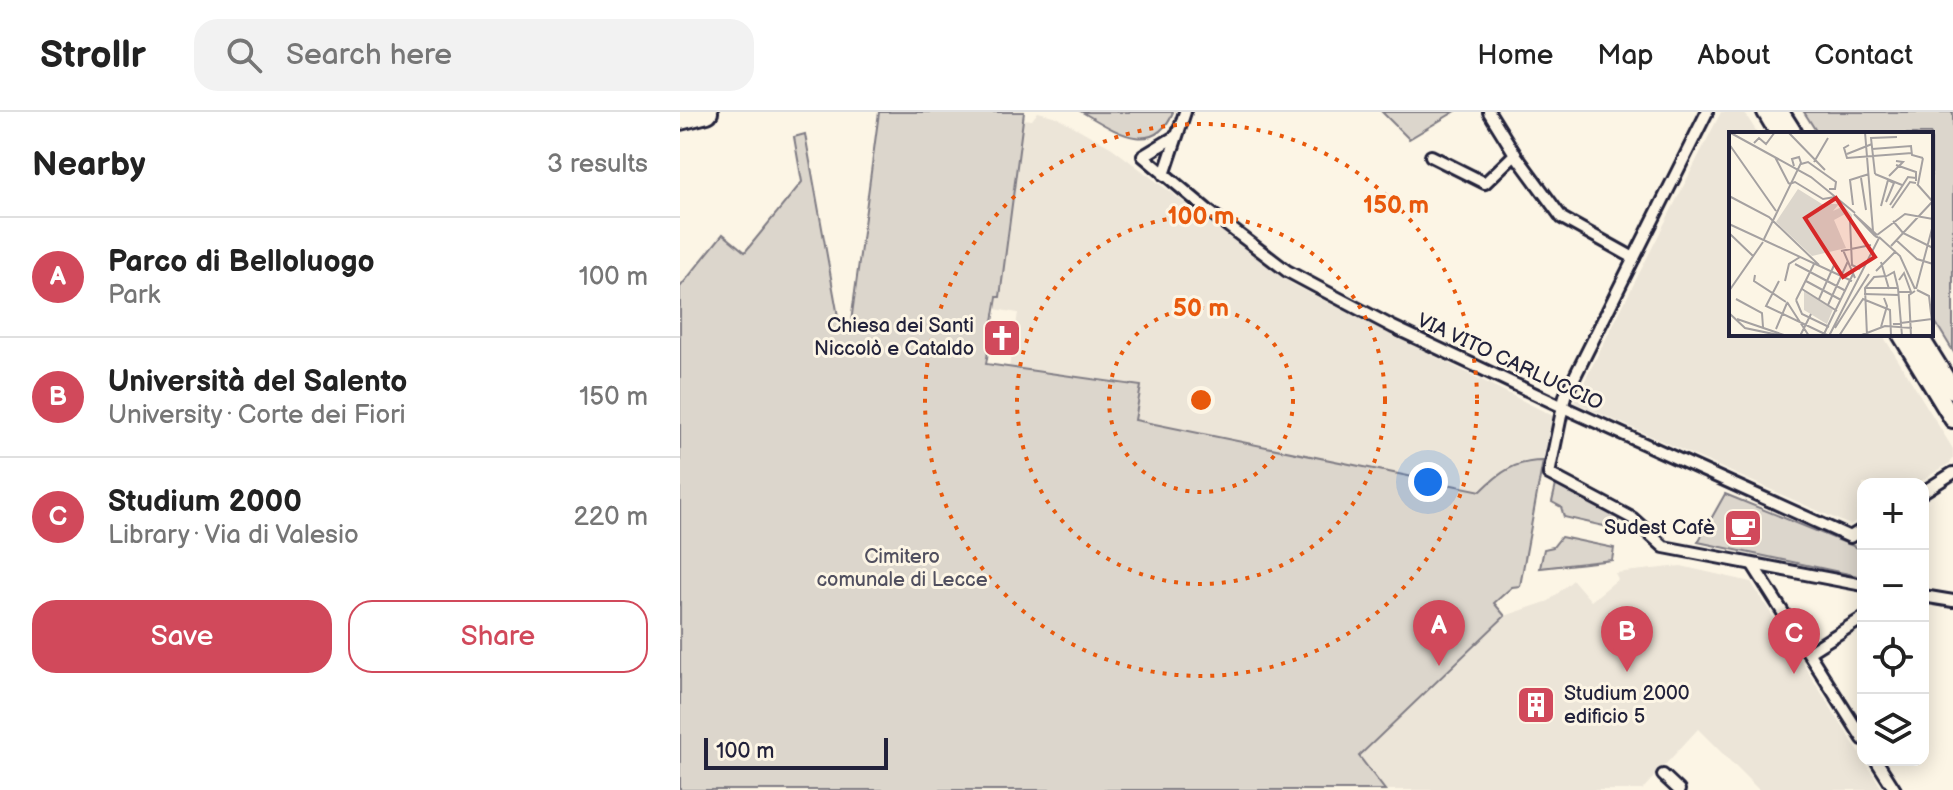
<!DOCTYPE html>
<html lang="en">
<head>
<meta charset="utf-8">
<style>
  :root { --surface:#fff; --page:#f2f2f2; --text:#222; --muted:#767676; --line:#e0e0e0; --accent:#d1495b }
  body { margin:0; font-family:"Balsamiq Sans",sans-serif; background:var(--page); color:var(--text) }
  .controls { position:absolute; right:24px; bottom:24px; display:grid; overflow:hidden; border-radius:16px; box-shadow:0 4px 20px #0003 }
  .controls button { width:72px; height:72px; display:grid; place-items:center; padding:0; border:0; border-bottom:2px solid var(--line); background:var(--surface); color:var(--text); font:40px sans-serif }
  .scale { position:absolute; left:24px; bottom:20px; width:184px; box-sizing:border-box; padding-left:8px; border:4px solid #22223b; border-top:0; font-size:22px; line-height:28px; white-space:nowrap; color:#22223b; -webkit-text-stroke:6px #fcf5e5; paint-order:stroke }
  .you { position:absolute; left:748px; top:370px; width:28px; height:28px; margin:-20px; border:6px solid #fff; border-radius:50%; background:#1a73e8; box-shadow:0 0 0 12px #1a73e833 }
  .badge { display:grid; place-items:center; width:52px; height:52px; border-radius:50%; background:var(--accent); color:#fff; font-size:26px; font-weight:700 }
  .pin { position:absolute; translate:-50% -66px; filter:drop-shadow(0 2px 4px #0008) }
  .pin::after { content:''; position:absolute; top:42px; width:28px; height:24px; background:inherit; clip-path:polygon(0 0,100% 0,50% 100%) }
  .list { margin:0; padding:0; list-style:none }
  h2 { display:flex; justify-content:space-between; align-items:center; height:104px; margin:0; padding:0 32px; font-size:34px }
  h2 small { font-size:26px; font-weight:400; color:var(--muted) }
  .list li { display:grid; grid-template-columns:52px 1fr auto; gap:24px; align-items:center; box-sizing:border-box; height:120px; padding:0 32px; border-top:2px solid var(--line) }
  .list b { display:block; font-size:30px; white-space:nowrap }
  .list p { margin:0; font-size:26px; white-space:nowrap; color:var(--muted) }
  .list em { font-size:26px; font-style:normal; color:var(--muted) }
  .actions { display:flex; gap:16px; padding:24px 32px }
  .actions a { flex:1; padding:18px 0; border:2px solid var(--accent); border-radius:24px; text-align:center; font-size:28px; color:var(--accent) }
  .actions .main { background:var(--accent); color:#fff }
  .icon { flex:none; width:44px; height:44px; fill:none; stroke:currentColor; stroke-width:2; stroke-linecap:round; stroke-linejoin:round }
  .map { position:relative; flex:none; width:1273px; height:678px; overflow:hidden }
  header { display:flex; align-items:center; gap:48px; box-sizing:border-box; height:112px; padding:0 40px; background:var(--surface); border-bottom:2px solid var(--line) }
  header strong { font-size:38px }
  nav { display:flex; gap:44px; margin-inline-start:auto; font-size:28px }
  .search { width:560px; height:72px; background:var(--page); display:flex; align-items:center; gap:20px; box-sizing:border-box; padding:0 28px; border-radius:24px; color:var(--muted); font-size:30px }
  main { display:flex }
  aside { flex:1; background:var(--surface) }
  .map>svg:first-child { display:block }
</style>
</head>
<body>
<header>
<strong>Strollr</strong>
<div class="search"><svg class="icon" aria-label="search" viewBox="0 0 24 24"><circle cx="10" cy="10" r="6"/><path d="M15 15l6 6"/></svg>Search here</div>
<nav><a>Home</a><a>Map</a><a>About</a><a>Contact</a></nav>
</header>
<main>
<aside>
<h2>Nearby<small>3 results</small></h2>
<ul class="list">
<li><span class="badge">A</span><div><b>Parco di Belloluogo</b><p>Park</p></div><em>100 m</em></li>
<li><span class="badge">B</span><div><b>Università del Salento</b><p>University · Corte dei Fiori</p></div><em>150 m</em></li>
<li><span class="badge">C</span><div><b>Studium 2000</b><p>Library · Via di Valesio</p></div><em>220 m</em></li>
</ul>
<div class="actions"><a class="main">Save</a><a>Share</a></div>
</aside>
<div class="map">
<svg width="1273" height="678" viewBox="0 0 1273 678">
  <rect width="100%" height="100%" fill="#fcf5e5"/>
  <filter id="ink" filterUnits="userSpaceOnUse"><feTurbulence type="fractalNoise" baseFrequency=".0125" numOctaves="2"/><feDisplacementMap in="SourceGraphic" scale="16" xChannelSelector="R" yChannelSelector="G"/><feConvolveMatrix kernelMatrix="1 2 1 2 8 2 1 2 1" color-interpolation-filters="sRGB"/></filter>
  <g filter="url(#ink)">
    <g fill="#ece5d8">
      <path d="M358,0L377,5L432,36L612,172L873,304L863,349H846L812,368L801,379L455,308L461,274L329,256L338,201L315,197L317,184H320L343,7L352,8Z"/>
      <path d="M1041,0H1064L1078,22H1051V222H1202L1273,337V347L1270,351L1236,372H1183V405L1170,413L894,290Z"/>
      <path d="M1001,454L1071,470L1203,678H1079L1018,617L962,678H705L679,644L825,504L869,489L893,468L911,489L938,467L935,461Z"/>
    </g>
    <g fill="#dcd6cc" stroke="#7f7c84" stroke-width="2">
      <path d="M199,0H344L320,185H317L306,252L461,274L455,308L801,379C820,360 835,349 863,349L840,474L832,475L814,491L825,504L679,644L705,678H0V175L43,122L65,140L122,70L114,25L125,22L159,210H171Z"/>
      <path d="M402,0H493C473,48 432,17 402,0Z"/>
      <path d="M702,0H774L729,27Z"/>
      <path d="M1124,0H1273V239L1251,203V22H1138Z"/>
      <path d="M876,373L939,406L937,417L884,405L881,395L872,390Z"/>
      <path d="M1045,382L1183,438V465L1018,430Z"/>
      <path d="M881,425L934,436L932,448L860,456L864,437L873,435Z"/>
    </g>
    <g fill="none" stroke-linecap="round" stroke-linejoin="round">
      <defs>
        <g id="street">
          <path d="M809,0L835,42L882,106L954,146"/>
          <path d="M1027,0L885,284L869,362L952,406L984,435L1183,473"/>
          <path d="M496,24L463,44L531,101L607,159L637,175L713,215L883,295L1170,425L1183,417"/>
          <path d="M751,44L805,71L835,42"/>
          <path d="M484,63L505,0"/>
          <path d="M1243,380L1273,361"/>
          <path d="M1073,453L1183,627"/>
          <path d="M1243,484L1273,489"/>
          <path d="M1129,540L1183,506"/>
          <path d="M1196,648L1215,678"/>
          <path d="M983,663L999,678"/>
        </g>
        <g id="primary">
          <path d="M1086,0L1099,22"/>
          <path d="M1100,0L1114,22"/>
          <path d="M1221,222L1273,307"/>
          <path d="M1238,222L1273,278"/>
        </g>
        <path id="highway" d="M0,7L27,0"/>
      </defs>
      <use href="#street" stroke="#22223b" stroke-width="16"/>
      <use href="#primary" stroke="#22223b" stroke-width="22"/>
      <use href="#highway" stroke="#22223b" stroke-width="26"/>
      <use href="#street" stroke="#fcf5e5" stroke-width="10"/>
      <use href="#primary" stroke="#fcf5e5" stroke-width="16"/>
      <use href="#highway" stroke="#fcf5e5" stroke-width="20"/>
    </g>
  </g>
  <g fill="none" stroke="#e8590c" stroke-width="4" stroke-dasharray="4 8">
    <circle cx="521" cy="288" r="92"/>
    <circle cx="521" cy="288" r="184"/>
    <circle cx="521" cy="288" r="276"/>
  </g>
  <defs>
    <symbol id="church-square" viewBox="-11 -11 22 22"><rect x="-9" y="-9" width="18" height="18" rx="4" fill="#d1495b" stroke="#fcf5e5"/><path d="M-1.2-6h2.4v3.5h3.3v2.4h-3.3V6h-2.4V-.1h-3.3v-2.4h3.3Z" fill="#fff"/></symbol>
    <symbol id="cafe-square" viewBox="-11 -11 22 22"><rect x="-9" y="-9" width="18" height="18" rx="4" fill="#d1495b" stroke="#fcf5e5"/><path d="M-5.5-4.5H6V0H3Q3 3.5 0 3.5H-2.5Q-5.5 3.5-5.5 0ZM3-3.2v2h1.7v-2ZM-6 4.5H4V6H-6Z" fill="#fff"/></symbol>
    <symbol id="building-square" viewBox="-11 -11 22 22"><rect x="-9" y="-9" width="18" height="18" rx="4" fill="#d1495b" stroke="#fcf5e5"/><path d="M-4-6H4V6H1V3H-1V6H-4ZM-2.5-4.3h1.7v1.8h-1.7ZM.8-4.3h1.7v1.8H.8ZM-2.5-1h1.7V.8h-1.7ZM.8-1h1.7V.8H.8Z" fill="#fff"/></symbol>
  </defs>
  <g fill-rule="evenodd">
    <use href="#church-square" x="300" y="204" width="44" height="44"/>
    <use href="#cafe-square" x="1041" y="394" width="44" height="44"/>
    <use href="#building-square" x="834" y="571" width="44" height="44"/>
  </g>
  <g text-anchor="middle" dominant-baseline="central" stroke-width="6" stroke-linejoin="round" paint-order="stroke">
    <g font-size="20" fill="#22223b" stroke="#fcf5e5" text-anchor="end">
      <text x="294" y="214">Chiesa dei Santi<tspan x="294" dy="23">Niccolò e Cataldo</tspan></text>
      <text x="1035" y="416">Sudest Cafè</text>
      <text x="884" y="582" text-anchor="start">Studium 2000<tspan x="884" dy="23">edificio 5</tspan></text>
    </g>
    <g font-size="20" fill="#22223b" stroke="#fcf5e5">
      <text transform="translate(830 250) rotate(25)">VIA VITO CARLUCCIO</text>
    </g>
    <g font-size="20" fill="#504f5f" stroke="#fcf5e5">
      <text x="222" y="445">Cimitero<tspan x="222" dy="23">comunale di Lecce</tspan></text>
    </g>
  </g>
  <g transform="translate(1049 20)">
    <rect width="204" height="204" fill="#fcf5e5"/>
    <path d="M69,57L93,72H110L104,79L115,74L123,83V88L118,81L105,88L117,116L83,124L47,90ZM75,158L104,177L98,192L75,178Z" fill="#dcd6cc"/>
    <path fill="none" stroke="#a5a1a1" stroke-width="2" d="M0,0L82,45L126,81M59,0L96,38M136,0L144,99M25,11L30,6L37,12L46,0M0,12L47,79M120,13L115,16L118,26L183,21M143,17L182,14L183,23L194,26M118,22L143,12M46,25L60,52M85,30L99,6M72,32L79,30L107,50L106,57H100M167,33L187,40V49M146,42L142,6L168,5M146,42L173,53M160,44L174,30L167,29M132,46L137,78M60,52L66,50L94,67L106,65M188,52L204,70M189,52L194,26M0,64L40,85L90,133M124,73L121,48L140,42M161,73L179,45L187,46M152,74L159,48L165,51L157,70M163,76L181,50L187,51M121,89L123,133L131,137M164,89L174,101L204,116M0,92L123,149M0,101L24,124M148,103L176,82L204,87M146,104L125,82L148,103M150,105L171,124L186,157M35,107L72,31L70,25L63,27L65,34M167,108L188,127L204,132M162,114L203,70M114,118L126,146M112,119L142,113M152,130L160,157M66,132L117,159M147,139L167,119M26,143L25,149L57,170M158,144L165,140L169,156M50,149L37,174L98,203M56,149L60,132L71,125M77,149L112,168M136,156H169M169,156L173,204M73,157L108,179M187,157L204,93M188,158L200,164L204,199M0,159L34,110M170,160H182L175,141L170,148M135,162L170,163M7,167L33,181L34,195M90,167L106,131M67,168L73,182L100,195M67,168L85,132M58,170L80,204M99,173L119,129M0,181L16,196L54,204M8,187L58,204M164,192L203,187M152,195L158,174L155,166M106,196L140,142M47,197L58,171M95,202L124,142M71,204L82,182M100,204L150,106L146,104M110,204L134,167L161,178L162,204M130,204L156,194L183,196M138,204L136,156L145,145L158,144M182,204L180,163L186,159"/>
    <path fill="#d62828" fill-opacity="0.15" stroke="#d62828" stroke-width="4" d="M107,66L146,125L114,145L76,86Z"/>
    <rect width="204" height="204" fill="none" stroke="#22223b" stroke-width="4"/>
  </g>
  <circle cx="521" cy="288" r="12" fill="#e8590c" stroke="#fcf5e5" stroke-width="4"/>
  <g font-size="24" text-anchor="middle" font-weight="bold" fill="#e8590c" stroke="#fcf5e5" stroke-width="6" stroke-linejoin="round" paint-order="stroke">
    <text x="716" y="101">150 m</text>
    <text x="521" y="112">100 m</text>
    <text x="521" y="204">50 m</text>
  </g>
</svg>
<div class="controls">
<button>+</button>
<button>−</button>
<button><svg class="icon" aria-label="locate" viewBox="0 0 24 24"><circle cx="12" cy="12" r="6"/><path d="M12 2v4M12 18v4M2 12h4M18 12h4"/></svg></button>
<button><svg class="icon" aria-label="layers" viewBox="0 0 24 24"><path d="M12 4l9 5-9 5-9-5zM3 14l9 5 9-5"/></svg></button>
</div>
<div class="scale">100 m</div>
<div class="you"></div>
<div class="pin badge" style="left:759px;top:554px">A</div>
<div class="pin badge" style="left:947px;top:560px">B</div>
<div class="pin badge" style="left:1114px;top:562px">C</div>
</div>
</main>
</body>
</html>
